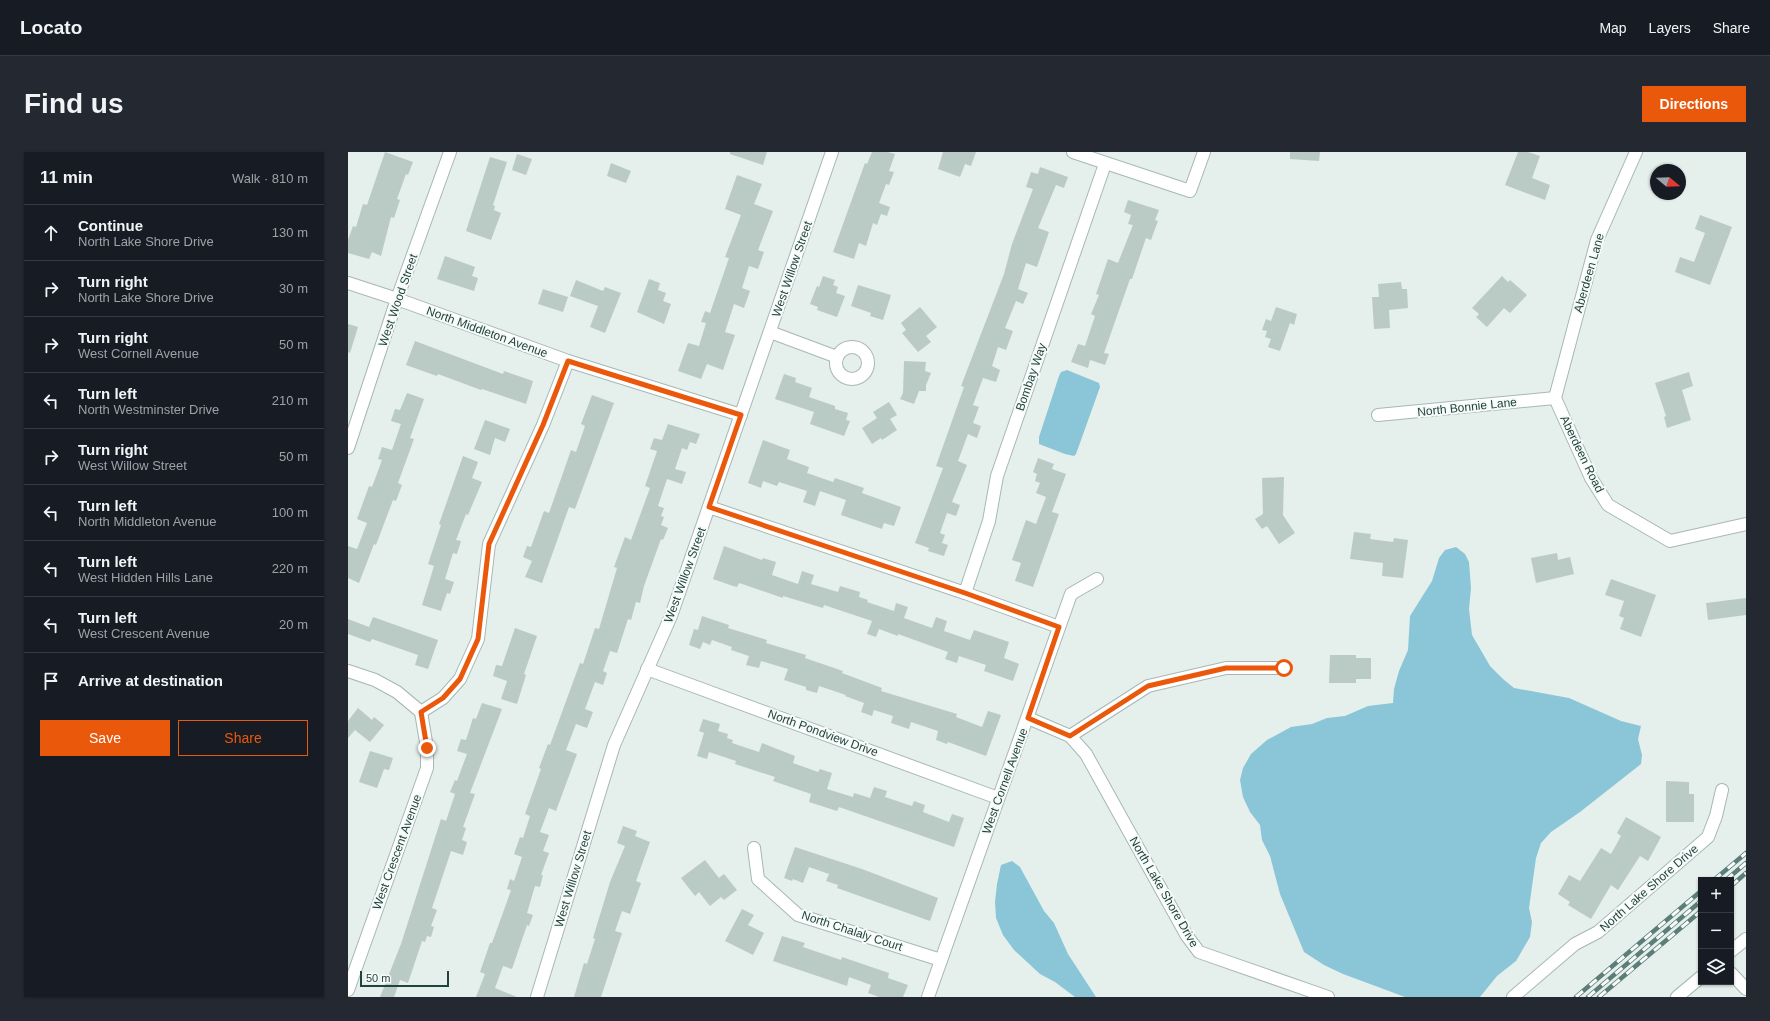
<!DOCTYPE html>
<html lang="en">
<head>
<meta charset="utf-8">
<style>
  :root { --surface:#171b24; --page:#242831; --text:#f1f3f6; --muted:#9ea1a6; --line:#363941; --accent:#ea580c }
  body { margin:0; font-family:Arial,sans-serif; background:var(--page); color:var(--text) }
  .controls { position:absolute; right:12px; bottom:12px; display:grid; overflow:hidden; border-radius:0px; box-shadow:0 1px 3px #0004 }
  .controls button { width:36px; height:36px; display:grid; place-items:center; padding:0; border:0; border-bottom:1px solid var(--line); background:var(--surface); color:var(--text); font:20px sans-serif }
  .compass { position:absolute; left:1302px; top:12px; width:36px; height:36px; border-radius:50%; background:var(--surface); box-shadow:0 1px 3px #0004; rotate:109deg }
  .scale { position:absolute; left:12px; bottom:10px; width:89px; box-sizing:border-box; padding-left:4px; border:2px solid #22433d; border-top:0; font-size:11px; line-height:14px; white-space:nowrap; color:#22433d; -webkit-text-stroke:3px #f6fbf9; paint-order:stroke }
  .stop { position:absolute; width:12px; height:12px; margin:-9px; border:3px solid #ea580c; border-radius:50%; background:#fff }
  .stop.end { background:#ea580c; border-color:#fff; box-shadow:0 1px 4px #0008 }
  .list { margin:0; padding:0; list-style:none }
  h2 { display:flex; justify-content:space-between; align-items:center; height:52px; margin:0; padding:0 16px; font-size:17px }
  h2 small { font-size:13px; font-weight:400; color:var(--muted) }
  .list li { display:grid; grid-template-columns:26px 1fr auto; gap:12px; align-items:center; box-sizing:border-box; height:56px; padding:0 16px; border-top:1px solid var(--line) }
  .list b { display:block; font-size:15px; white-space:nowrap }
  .list p { margin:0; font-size:13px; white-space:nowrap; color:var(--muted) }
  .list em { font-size:13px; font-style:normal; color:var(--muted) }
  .actions { display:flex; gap:8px; padding:12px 16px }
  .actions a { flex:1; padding:9px 0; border:1px solid var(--accent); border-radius:0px; text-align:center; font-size:14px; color:var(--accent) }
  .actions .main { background:var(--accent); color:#fff }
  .icon { flex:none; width:22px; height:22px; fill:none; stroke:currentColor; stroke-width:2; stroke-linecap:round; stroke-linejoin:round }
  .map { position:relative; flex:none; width:1398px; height:845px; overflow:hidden; border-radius:0px }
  header { display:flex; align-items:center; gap:24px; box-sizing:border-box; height:56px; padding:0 20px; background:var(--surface); border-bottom:1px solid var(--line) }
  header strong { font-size:19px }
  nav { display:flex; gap:22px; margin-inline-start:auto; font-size:14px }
  .intro { display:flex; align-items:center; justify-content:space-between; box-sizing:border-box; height:96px; padding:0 24px }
  h1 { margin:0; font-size:28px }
  .button { padding:10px 18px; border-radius:0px; background:var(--accent); color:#fff; font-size:14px; font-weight:700 }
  main { display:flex; gap:24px; padding:0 24px }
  aside { flex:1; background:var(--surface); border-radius:0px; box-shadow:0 1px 3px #0004 }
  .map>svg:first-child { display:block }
</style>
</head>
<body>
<header>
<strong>Locato</strong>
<nav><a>Map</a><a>Layers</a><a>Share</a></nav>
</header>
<div class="intro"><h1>Find us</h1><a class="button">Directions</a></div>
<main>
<aside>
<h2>11 min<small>Walk · 810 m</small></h2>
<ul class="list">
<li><svg class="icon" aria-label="ahead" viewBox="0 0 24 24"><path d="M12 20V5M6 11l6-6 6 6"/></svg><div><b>Continue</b><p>North Lake Shore Drive</p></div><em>130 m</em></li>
<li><svg class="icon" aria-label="right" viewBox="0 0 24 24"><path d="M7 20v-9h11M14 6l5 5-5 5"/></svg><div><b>Turn right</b><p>North Lake Shore Drive</p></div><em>30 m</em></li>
<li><svg class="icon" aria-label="right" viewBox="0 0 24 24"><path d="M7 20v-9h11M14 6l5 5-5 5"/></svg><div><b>Turn right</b><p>West Cornell Avenue</p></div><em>50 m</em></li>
<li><svg class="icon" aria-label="left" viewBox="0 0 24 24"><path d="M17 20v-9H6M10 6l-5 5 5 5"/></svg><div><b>Turn left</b><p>North Westminster Drive</p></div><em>210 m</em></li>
<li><svg class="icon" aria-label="right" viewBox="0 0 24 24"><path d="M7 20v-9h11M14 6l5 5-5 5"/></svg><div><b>Turn right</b><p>West Willow Street</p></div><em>50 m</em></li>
<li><svg class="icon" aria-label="left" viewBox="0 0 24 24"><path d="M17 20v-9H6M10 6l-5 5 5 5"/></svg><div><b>Turn left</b><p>North Middleton Avenue</p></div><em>100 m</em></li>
<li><svg class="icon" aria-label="left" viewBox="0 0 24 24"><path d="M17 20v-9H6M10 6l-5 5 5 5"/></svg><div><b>Turn left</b><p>West Hidden Hills Lane</p></div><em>220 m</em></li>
<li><svg class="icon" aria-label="left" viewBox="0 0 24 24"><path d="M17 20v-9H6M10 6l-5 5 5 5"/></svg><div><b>Turn left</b><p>West Crescent Avenue</p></div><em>20 m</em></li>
<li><svg class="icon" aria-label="arrive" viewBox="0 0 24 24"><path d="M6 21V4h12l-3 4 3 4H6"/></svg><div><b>Arrive at destination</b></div></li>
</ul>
<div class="actions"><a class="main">Save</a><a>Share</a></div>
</aside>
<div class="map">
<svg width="1398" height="845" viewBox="0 0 1398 845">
  <rect width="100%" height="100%" fill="#e5efec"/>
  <g fill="#8ac6d8">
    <path d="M719,218L751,231L752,235L728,302L726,304L717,302L691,292V285L711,224L713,220Z"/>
    <path d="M1108,395L1117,402L1121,410L1123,436L1121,457L1124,483L1142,514L1155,527L1166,536L1221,546L1273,569L1293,574L1290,587L1294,603L1293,612L1232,660L1203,680L1193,691L1188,706L1181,756L1184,770L1182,785L1168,809L1149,824L1132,845H1057L995,822L976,813L956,800L932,742L922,704L914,688L912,673L902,660L895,645L892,628L895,616L903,602L919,588L943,575L964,572L979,566L997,564L1020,554L1045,551L1046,537L1051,519L1060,498L1062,464L1084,429L1091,406L1097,398Z"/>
    <path d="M664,709L672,715L696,759L706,771L720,802L748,845H727L707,830L692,822L666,798L655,783L648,766L647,750L649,732L653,713Z"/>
  </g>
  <g fill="#bacbc5">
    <path d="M37,0L65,10L60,23L58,22L49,47L52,48L46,66L43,65L33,104L24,100L21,107L0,101V88L5,74L8,75L15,52L19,53Z"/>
    <path d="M382,0H419L415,13L382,2Z"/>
    <path d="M524,0H540L547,2L541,19L546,20L541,33L538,32L531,51L542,55L539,64L533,62L529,73L525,71L518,94L511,91L506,107L485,100L517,11L519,12Z"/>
    <path d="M595,0H628L623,14L617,12L612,25L590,17Z"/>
    <path d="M942,0H972L971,9L942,7Z"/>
    <path d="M1170,0H1180L1192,4L1184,26L1202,33L1197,48L1157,33Z"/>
    <path d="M169,2L184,7L178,23L164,18Z"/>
    <path d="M142,5L159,10L145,53L147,54L146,58L153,61L143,88L118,79Z"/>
    <path d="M263,11L283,19L278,31L259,24Z"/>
    <path d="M692,15L720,25L716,36L708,33L690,76L701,80L689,115L678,111L670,137L680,141L675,152L668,149L657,176L665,179L658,198L650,195L644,214L652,218L648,230L635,226L625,253L631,255L625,271L633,274L629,286L620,282L610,309L619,313L604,350L612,353L608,364L599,361L592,381L597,383L594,391L600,393L596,404L580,399L581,396L567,391L595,316L588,314L616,235L613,234L656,122L664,92L685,37L678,35L683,20L690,22Z"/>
    <path d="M389,23L414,32L406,52L425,59L410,98L416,100L410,117L401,114L394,136L402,139L396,156L386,152L377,180L387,183L375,218L359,212L353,227L330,219L340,191L351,194L358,171L353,170L357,159L362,161L381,106L377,105L393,63L377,57Z"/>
    <path d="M780,48L811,58L807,68L810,69L803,88L798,86L784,127H782L756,201L761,202L757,213L742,208L740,216L723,210L730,192L737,194L747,164L743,162L751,143L748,142L760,107L770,111L785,73L780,72L783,63L776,60Z"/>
    <path d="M1352,63L1384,75L1362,133L1327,120L1332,105L1346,110L1357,81L1347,77Z"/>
    <path d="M97,104L127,115L124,124L130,126L126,139L89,127Z"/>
    <path d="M475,124L487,128L485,133L490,135L488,141L497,144L489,165L469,158L470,155L462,152L469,134L471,135Z"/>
    <path d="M1154,124L1160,130L1162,128L1179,143L1162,161L1156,156L1139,175L1128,165L1131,162L1124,156Z"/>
    <path d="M301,127L312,131L310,138L318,141L315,149L323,152L316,172L289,160Z"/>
    <path d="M228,128L255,139L257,135L273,141L257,181L242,175L250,154L222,144Z"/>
    <path d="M1053,130L1054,137H1059L1060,156L1041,158L1042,176L1026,177L1024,145H1031L1030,132Z"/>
    <path d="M510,133L543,143L535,168L522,164L523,161L503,154Z"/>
    <path d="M195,137L220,145L215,160L190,152Z"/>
    <path d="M572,155L589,175L578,184L583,190L570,200L554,181L558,178L553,171Z"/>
    <path d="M928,155L949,162L946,173L942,171L932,199L920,195L923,187L917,185L919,179L914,178L918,167L923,169Z"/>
    <path d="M0,172L10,175L2,201L0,200Z"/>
    <path d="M67,189L155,222L156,219L185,229L178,252L134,237L133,238L90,222L89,224L58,213Z"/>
    <path d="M556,209L578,210L577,219L583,221L578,233V239H571L566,252L552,247L555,241Z"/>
    <path d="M1341,220L1345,234L1334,238L1343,268L1319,276L1316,265L1318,264L1307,231Z"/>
    <path d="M436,222L448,226L447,230L464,236L461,245L487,254V257L500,261L498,268L502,269L496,284L462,272L466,260L427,247Z"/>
    <path d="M59,241L76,247L62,286L66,287L50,331L54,333L48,349L45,348L28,393L26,392L11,431L0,426V394L9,397L19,371L9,367L21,334L24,335L34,308L30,307L34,295L44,298L53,272L43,269L47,257L52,258Z"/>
    <path d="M244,243L266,251L227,357L221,355L194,431L177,425L184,409L175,405L179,394L183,395L196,359L201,361L223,298L228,300L237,274L233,272Z"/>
    <path d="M541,250L549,263L542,267L549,278L534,288L533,286L524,292L514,276L529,266L525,260Z"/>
    <path d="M137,268L162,277L157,290L147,286L142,303L126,297Z"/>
    <path d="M320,272L352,282L348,292L342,290L339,298L334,296L327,317L338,320L334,332L319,327L310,354L316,356L313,364L316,365L313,373L320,376L315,388L313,387L296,434L292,451L288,450L283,468L280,467L269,501L262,499L255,519L259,521L255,533L247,530L237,557L245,560L239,576L228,572L218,598L229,602L208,659L201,656L192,680L201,683L195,699L201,701L193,723H195L192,735L187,734L179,761L185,763L181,774L179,773L164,817L155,814L147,836L169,845H128L137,822L132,820L142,791H144L161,744L163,738L159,737L162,727L166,729L174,705L166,702L172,685L175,686L182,664L177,662L193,617L191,616L200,592L202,593L232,511L235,512L247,476L251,477L269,416L266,415L277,385L283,388L302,336L297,334L309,299L302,297L306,286L314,288Z"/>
    <path d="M415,288L442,298L439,307L461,315L459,321L485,330L487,326L516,336L514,341L553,355L546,374L536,371L534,377L493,363L498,348L472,339L467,354L455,350L459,339L431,330L429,334L415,329L413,336L400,331Z"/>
    <path d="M115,304L130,310L124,326L134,330L120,363L118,362L108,388L113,389L109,402L105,401L97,427L106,430L102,442L99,441L93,459L74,453L86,414L80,412L93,373L91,372Z"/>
    <path d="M690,306L706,312L704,317L718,322L704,360L711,362L685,435L667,429L673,411L664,408L678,368L688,372L698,345L688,341L692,331L687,329L689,322L685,320Z"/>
    <path d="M936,325L935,363L947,381L931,392L919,374L914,377L907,367L915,362L914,326Z"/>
    <path d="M1006,380L1023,382L1022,387L1045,390L1046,386L1060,388L1055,426L1034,424L1035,411L1002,407Z"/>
    <path d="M376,394L414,408L415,406L428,410L424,423L450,432L454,419L466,423L463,432L490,440L492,434L512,440L511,445L520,448L519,450L546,459L548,451L560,455L556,466L584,476L588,465L599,469L596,479L622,488L626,478L661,490L656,506L671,512L665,529L636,519L638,513L611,504L609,511L597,507L600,500L550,482V484L531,477L528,485L519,482L524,469L476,453L475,456L435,444V446L391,431L389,435L385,434L365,427Z"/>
    <path d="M1209,401L1210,408L1222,405L1226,422L1188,431L1183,406Z"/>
    <path d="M1263,427L1308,443L1293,485L1272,477L1276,466L1271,464L1276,449L1257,443Z"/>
    <path d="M1398,446V463L1360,468L1358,451Z"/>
    <path d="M354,464L381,473L380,476L419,488L418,491L458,503L457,506L495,519L494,521L534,536L533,539L609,562L608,565L634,575L640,559L653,563L638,604L600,590L599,592L588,588L590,579L563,570L561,577L543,571L545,564L526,558L524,564L513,560L516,551L497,544L498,543L471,534L469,541L458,538V535L436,528L440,517L413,509L411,516L398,513L401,504L383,498L384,495L364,488L362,493L355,490L352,497L341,493L346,477L350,478Z"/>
    <path d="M25,465L90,488L80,517L67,513L70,503L24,487L22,490L0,482V467L21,475Z"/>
    <path d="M167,476L189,484L176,522L178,523L169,552L153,547L159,529L145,524L148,513L154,514Z"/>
    <path d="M982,503H1008V506H1023V527H1008V531H981Z"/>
    <path d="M134,551L154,557L122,641L127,642L115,675L118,676L114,688L119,690L115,703L103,699L84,756L89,758L83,774L86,775L83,785L79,784L77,790L74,789L60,831L52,828L46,845H32L53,792L93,667L98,669L107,642L102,640L107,628L109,629L119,602L109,599L113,587L118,588L125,566L128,567Z"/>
    <path d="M10,556L24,568L26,565L36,573L22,590L7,578L0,586V569Z"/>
    <path d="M355,567L372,572L370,579L380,582L379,586L385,588L384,591L411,600L414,591L447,604L445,611L470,620L472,617L484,621L479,637L505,645L506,641L522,646L526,635L539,639L537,645L564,654L566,649L577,653L575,660L601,670L604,662L616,666L606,695L491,655L489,659L461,650L463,642L425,629L427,625L387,612L388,609L361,600L359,607L349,604L356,581L351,579Z"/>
    <path d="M22,599L45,606L41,618L36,617L29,636L11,630Z"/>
    <path d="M1318,629L1341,630V642H1346V670H1318Z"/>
    <path d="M1278,665L1313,685L1300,709L1292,704L1270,738L1263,733L1243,767L1220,753L1222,750L1210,742L1221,723L1232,729L1253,696L1263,702L1273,684L1269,681Z"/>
    <path d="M275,674L289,679L287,684L302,690L288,729L293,731L282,762L274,759L267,779L274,781L253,845H226L236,811L239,812L247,787L245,786L262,730L277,694L269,691Z"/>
    <path d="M447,695L514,717L590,746L582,769L489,736L490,733L478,729L481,722L461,715L455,731L445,727L444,729L436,726Z"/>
    <path d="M357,708L371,726L376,722L389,738L376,748L373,745L362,754L351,740L347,744L333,726Z"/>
    <path d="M394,757L406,763L400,773L416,781L405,803L377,789Z"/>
    <path d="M434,784L457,791L455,795L493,808L494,805L541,821L540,826L560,833L555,845H531L520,841L523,833L501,825L499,834L425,809Z"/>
  </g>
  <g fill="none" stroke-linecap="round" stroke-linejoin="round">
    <defs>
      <g id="minor">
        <path d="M725,0L842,39L856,0"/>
        <path d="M0,131L49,147L220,209L393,263"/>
        <path d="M422,180L489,205"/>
        <circle cx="504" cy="211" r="16"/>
        <path d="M1207,246L1243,326L1260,353L1322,389L1398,372"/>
        <path d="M1207,246L1249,88L1288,0"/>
        <path d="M1030,263L1207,246"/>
        <path d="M0,296L49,147L102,0"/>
        <path d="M361,355L617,441L711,475"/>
        <path d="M617,441L641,369L649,324L757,12"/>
        <path d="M299,517L650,646"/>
        <path d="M0,519L27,528L49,540L73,560"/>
        <path d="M73,560L95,546L112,527L130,487L141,392L195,273L220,209"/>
        <path d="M680,566L722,584L738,602L839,784L851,800L980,845"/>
        <path d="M722,584L800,534L878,516H936"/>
        <path d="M406,696L410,727L450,763L593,808"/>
        <path d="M1383,799L1398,787"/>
        <path d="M1383,821L1398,837"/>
        <path d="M0,838L79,616V596L73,560"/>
        <path d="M189,845L266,593L323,464L484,0"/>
        <path d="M580,845L723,442L749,427"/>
        <path d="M1165,845L1227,792L1250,780L1360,685L1368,664L1374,638"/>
        <path d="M1329,845L1353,825"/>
      </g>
    </defs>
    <use href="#minor" stroke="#a7b8b4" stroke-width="14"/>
    <use href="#minor" stroke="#fff" stroke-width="12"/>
    <defs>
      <g id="rail">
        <path d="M1366,728L1398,701"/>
        <path d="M1378,728L1398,711"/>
        <path d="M1383,734L1398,721"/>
        <path d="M1228,845L1353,739"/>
        <path d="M1240,845L1353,749"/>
        <path d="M1251,845L1353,759"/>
      </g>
    </defs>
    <use href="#rail" stroke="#5d7e78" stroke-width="4.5"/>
    <use href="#rail" stroke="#f6fbf9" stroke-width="3" stroke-dasharray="9" stroke-linecap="butt"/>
  </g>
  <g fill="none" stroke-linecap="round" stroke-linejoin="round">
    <path stroke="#ea580c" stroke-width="5" d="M79,596L73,560L95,546L112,527L130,487L141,392L195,273L220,209L393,263L361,355L617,441L711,475L680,566L722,584L800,534L878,516H936"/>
  </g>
  <g text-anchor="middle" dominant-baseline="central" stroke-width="4" stroke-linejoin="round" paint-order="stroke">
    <g font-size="12" fill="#22433d" stroke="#f6fbf9">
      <text transform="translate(444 117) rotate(-71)">West Willow Street</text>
      <text transform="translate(1241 121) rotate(-74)">Aberdeen Lane</text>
      <text transform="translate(50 148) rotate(-71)">West Wood Street</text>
      <text transform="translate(139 180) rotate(20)">North Middleton Avenue</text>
      <text transform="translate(683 225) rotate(-71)">Bombay Way</text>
      <text transform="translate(1119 255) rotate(-6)">North Bonnie Lane</text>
      <text transform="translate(1234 302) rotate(64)">Aberdeen Road</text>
      <text transform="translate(337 423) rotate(-70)">West Willow Street</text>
      <text transform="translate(475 581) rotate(20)">North Pondview Drive</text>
      <text transform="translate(657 629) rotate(-70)">West Cornell Avenue</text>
      <text transform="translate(49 700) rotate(-70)">West Crescent Avenue</text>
      <text transform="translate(225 727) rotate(-73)">West Willow Street</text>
      <text transform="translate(1301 736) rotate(-41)">North Lake Shore Drive</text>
      <text transform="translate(816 740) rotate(60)">North Lake Shore Drive</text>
      <text transform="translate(504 779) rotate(18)">North Chalaly Court</text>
    </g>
  </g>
</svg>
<div class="controls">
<button>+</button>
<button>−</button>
<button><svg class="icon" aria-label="layers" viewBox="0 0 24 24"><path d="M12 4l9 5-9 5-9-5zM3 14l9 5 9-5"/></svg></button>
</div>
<svg class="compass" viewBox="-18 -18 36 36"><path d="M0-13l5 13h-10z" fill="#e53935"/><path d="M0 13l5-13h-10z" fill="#9ea1a6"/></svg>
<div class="scale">50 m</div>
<div class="stop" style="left:936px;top:516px"></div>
<div class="stop end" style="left:79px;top:596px"></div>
</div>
</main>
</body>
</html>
